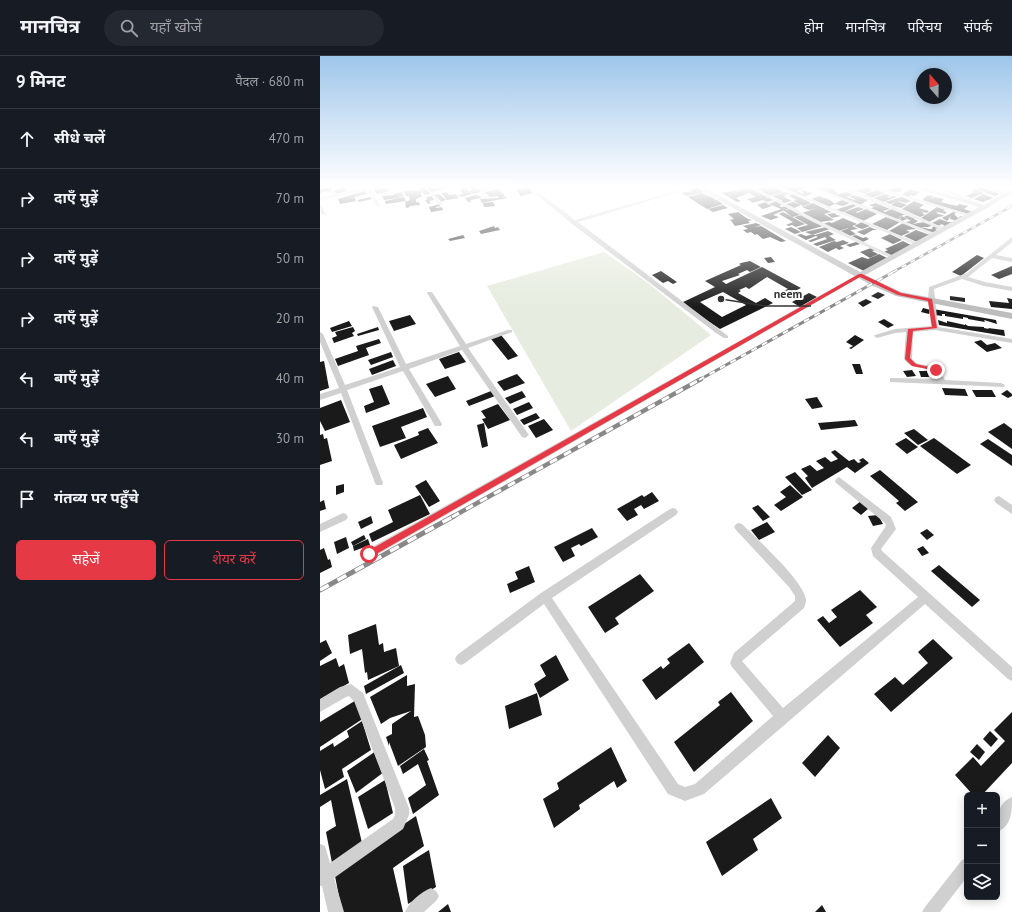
<!DOCTYPE html>
<html lang="hi">
<head>
<meta charset="utf-8">
<style>
  :root { --surface:#171b24; --page:#242831; --text:#f1f3f6; --muted:#9ea1a6; --line:#363941; --accent:#e63946 }
  body { margin:0; font-family:"PT Sans","Noto Sans Devanagari",sans-serif; background:var(--page); color:var(--text) }
  .controls { position:absolute; right:12px; bottom:12px; display:grid; overflow:hidden; border-radius:6px; box-shadow:0 2px 10px #0003 }
  .controls button { width:36px; height:36px; display:grid; place-items:center; padding:0; border:0; border-bottom:1px solid var(--line); background:var(--surface); color:var(--text); font:20px sans-serif }
  .compass { position:absolute; left:596px; top:12px; width:36px; height:36px; border-radius:50%; background:var(--surface); box-shadow:0 2px 10px #0003; rotate:340deg }
  .stop { position:absolute; width:12px; height:12px; margin:-9px; border:3px solid #e63946; border-radius:50%; background:#fff }
  .stop.end { background:#e63946; border-color:#fff; box-shadow:0 1px 4px #0008 }
  .list { margin:0; padding:0; list-style:none }
  h2 { display:flex; justify-content:space-between; align-items:center; height:52px; margin:0; padding:0 16px; font-size:17px }
  h2 small { font-size:13px; font-weight:400; color:var(--muted) }
  .list li { display:grid; grid-template-columns:26px 1fr auto; gap:12px; align-items:center; box-sizing:border-box; height:60px; padding:0 16px; border-top:1px solid var(--line) }
  .list b { display:block; font-size:15px; white-space:nowrap }
  .list em { font-size:13px; font-style:normal; color:var(--muted) }
  .actions { display:flex; gap:8px; padding:12px 16px }
  .actions a { flex:1; padding:9px 0; border:1px solid var(--accent); border-radius:6px; text-align:center; font-size:14px; color:var(--accent) }
  .actions .main { background:var(--accent); color:#fff }
  .icon { flex:none; width:22px; height:22px; fill:none; stroke:currentColor; stroke-width:2; stroke-linecap:round; stroke-linejoin:round }
  .map { position:relative; flex:none; width:692px; height:856px; overflow:hidden }
  header { display:flex; align-items:center; gap:24px; box-sizing:border-box; height:56px; padding:0 20px; background:var(--surface); border-bottom:1px solid var(--line) }
  header strong { font-size:19px }
  nav { display:flex; gap:22px; margin-inline-start:auto; font-size:14px }
  .search { width:280px; height:36px; background:var(--page); display:flex; align-items:center; gap:10px; box-sizing:border-box; padding:0 14px; border-radius:22px; color:var(--muted); font-size:15px }
  main { display:flex }
  aside { flex:1; background:var(--surface) }
  .map>svg:first-child { display:block }
</style>
</head>
<body>
<header>
<strong>मानचित्र</strong>
<div class="search"><svg class="icon" aria-label="search" viewBox="0 0 24 24"><circle cx="10" cy="10" r="6"/><path d="M15 15l6 6"/></svg>यहाँ खोजें</div>
<nav><a>होम</a><a>मानचित्र</a><a>परिचय</a><a>संपर्क</a></nav>
</header>
<main>
<aside>
<h2>9 मिनट<small>पैदल · 680 m</small></h2>
<ul class="list">
<li><svg class="icon" aria-label="ahead" viewBox="0 0 24 24"><path d="M12 20V5M6 11l6-6 6 6"/></svg><div><b>सीधे चलें</b></div><em>470 m</em></li>
<li><svg class="icon" aria-label="right" viewBox="0 0 24 24"><path d="M7 20v-9h11M14 6l5 5-5 5"/></svg><div><b>दाएँ मुड़ें</b></div><em>70 m</em></li>
<li><svg class="icon" aria-label="right" viewBox="0 0 24 24"><path d="M7 20v-9h11M14 6l5 5-5 5"/></svg><div><b>दाएँ मुड़ें</b></div><em>50 m</em></li>
<li><svg class="icon" aria-label="right" viewBox="0 0 24 24"><path d="M7 20v-9h11M14 6l5 5-5 5"/></svg><div><b>दाएँ मुड़ें</b></div><em>20 m</em></li>
<li><svg class="icon" aria-label="left" viewBox="0 0 24 24"><path d="M17 20v-9H6M10 6l-5 5 5 5"/></svg><div><b>बाएँ मुड़ें</b></div><em>40 m</em></li>
<li><svg class="icon" aria-label="left" viewBox="0 0 24 24"><path d="M17 20v-9H6M10 6l-5 5 5 5"/></svg><div><b>बाएँ मुड़ें</b></div><em>30 m</em></li>
<li><svg class="icon" aria-label="arrive" viewBox="0 0 24 24"><path d="M6 21V4h12l-3 4 3 4H6"/></svg><div><b>गंतव्य पर पहुँचे</b></div></li>
</ul>
<div class="actions"><a class="main">सहेजें</a><a>शेयर करें</a></div>
</aside>
<div class="map">
<svg width="692" height="856" viewBox="0 0 692 856">
  <rect width="100%" height="100%" fill="#fff"/>
  <path fill="#e6ecdf" d="M284,196L327,226L391,279L251,375L167,230Z"/>
  <g fill="#1a1a1a" fill-rule="evenodd">
    <path d="M11,131L12,135L7,136V135L0,137V133Z"/>
    <path d="M19,131H24L27,135L16,138L14,134L20,133Z"/>
    <path d="M103,131H112L113,132L126,131L127,132L111,136L107,132H105L111,138L105,139L98,132Z"/>
    <path d="M145,131L152,138L141,141L138,139L143,138L140,133Z"/>
    <path d="M149,131H156L161,136L153,138L149,135L152,134Z"/>
    <path d="M443,131H454L464,136L449,140L438,133Z"/>
    <path d="M460,131H489L477,135L482,138L484,137L480,135L483,134L493,137L484,141Z"/>
    <path d="M498,131H509L516,134L514,135L518,137L514,139L505,136L510,133L505,135L495,132Z"/>
    <path d="M546,131L553,134L543,138L535,135Z"/>
    <path d="M574,131H584L580,134H583L580,136L568,135Z"/>
    <path d="M661,131L680,138L675,140L656,133Z"/>
    <path d="M67,132L69,135L57,138L54,134Z"/>
    <path d="M208,132L213,137L201,140L196,134Z"/>
    <path d="M377,132L384,136L367,140L361,137L373,135L371,133Z"/>
    <path d="M430,132L447,141V142H450L454,144L447,146L443,144L431,147L432,146L427,143L436,141L429,137L416,142L421,145L417,146L402,137Z"/>
    <path d="M178,133L185,140L182,142L186,141L187,142L162,147L160,143L179,142L177,140L170,141L165,136Z"/>
    <path d="M590,133L600,136L594,140L591,139L588,141L582,139Z"/>
    <path d="M655,133L664,137L652,142L646,140L655,136L651,135Z"/>
    <path d="M98,134V135H101V139L103,140L96,143V146H99L100,149L89,150L90,151L86,152L85,146L90,144L89,140H94H86L84,135Z"/>
    <path d="M557,134L565,137L551,142L544,138Z"/>
    <path d="M45,135L47,138L34,141L36,145L20,148L18,143Z"/>
    <path d="M82,136L84,140L78,142L64,144L62,140L74,139L73,138Z"/>
    <path d="M126,136L129,139L135,138L139,142L127,144L121,137Z"/>
    <path d="M466,136L470,138H465L467,139L463,140L472,145L464,147L461,146L463,145L452,140Z"/>
    <path d="M527,136L533,139L526,141L534,144L530,145L514,139Z"/>
    <path d="M382,137L393,142L403,148L387,153L368,141Z"/>
    <path d="M119,138L126,144L120,146L114,139Z"/>
    <path d="M473,138L491,147L483,150L473,145L477,144L469,140Z"/>
    <path d="M565,138L571,140L567,141L568,142L573,140L577,141L563,146L554,142Z"/>
    <path d="M663,138L673,142L663,146L654,143Z"/>
    <path d="M155,139L160,140L161,142L150,144L151,146H148L145,142Z"/>
    <path d="M534,139L548,144L540,149L531,145L536,143L529,141Z"/>
    <path d="M608,139L614,140L611,143L615,141L624,143L621,146L637,150L639,148L648,150L644,153L653,156L648,158L602,144Z"/>
    <path d="M112,140L114,144L109,145L111,147L108,148L105,144H107L106,141Z"/>
    <path d="M499,140L510,144L515,148L508,151L492,143Z"/>
    <path d="M50,141L52,143L39,146L37,144Z"/>
    <path d="M84,141L86,145L66,148L65,145Z"/>
    <path d="M582,141L591,145L585,147L579,145L570,148L565,146Z"/>
    <path d="M522,144L530,147L523,150L514,148Z"/>
    <path d="M456,145L462,149L459,150L462,151L466,150L470,152L453,159L459,161L451,164L441,160L461,153L449,148Z"/>
    <path d="M577,145L587,149L581,152L571,149Z"/>
    <path d="M594,145L604,149L599,152L609,155L607,157L599,155L604,156L602,157L605,159L600,161L582,153Z"/>
    <path d="M173,146L175,150L164,151L163,147Z"/>
    <path d="M445,146L448,148L452,150L443,153L437,149Z"/>
    <path d="M473,146L481,149L474,152L466,148Z"/>
    <path d="M493,147L511,156L504,158L514,164L500,166L482,157L497,152L489,154L482,151Z"/>
    <path d="M556,147L570,153L563,155L565,156L574,152L586,158L576,162L582,160L587,163L582,165L578,164L581,163L580,162L577,164L551,152L554,151L549,149Z"/>
    <path d="M120,148V150L116,151V152L122,151L123,154L111,156L109,151Z"/>
    <path d="M533,148L536,150L521,157L515,154Z"/>
    <path d="M403,149L408,152L393,156L388,153Z"/>
    <path d="M538,151L544,153L536,156L537,157L546,153L557,158L543,165L524,156Z"/>
    <path d="M617,151L625,154L623,155L627,156L625,158L618,156L616,157L625,160L618,161L609,166L601,162Z"/>
    <path d="M471,153L480,159L472,161L463,154Z"/>
    <path d="M635,155V159L638,162L641,160L644,161L638,165L630,163L631,160L627,165L622,162Z"/>
    <path d="M418,156L428,163L432,164L428,165L430,167L415,170L412,166L410,164L414,163L408,158Z"/>
    <path d="M463,156L483,167L485,168L476,171L472,169L469,170L466,169L473,166L459,158Z"/>
    <path d="M514,157L517,159L521,160L512,162L507,158Z"/>
    <path d="M482,159L503,170L482,176L477,172L488,169L474,161Z"/>
    <path d="M587,159L595,162L594,163L598,165L593,168L604,166L613,169L608,171H601L609,173H612L613,170L619,172L615,173L618,175L615,177L611,176L585,166L591,165L584,161Z"/>
    <path d="M566,161L580,166L567,174L552,168Z"/>
    <path d="M523,162L537,168L532,170L538,173L530,174L536,178L530,180L521,175L529,172H528L519,175L503,168L509,166L512,167Z"/>
    <path d="M620,163L628,166H635L626,171L622,168L618,170L612,167Z"/>
    <path d="M542,166L550,170L542,173L534,170Z"/>
    <path d="M436,167L441,169L435,171L441,170L466,185L461,186L450,181L443,183L437,178L435,179L431,176L427,177L423,174L428,173L423,170Z"/>
    <path d="M583,167L596,173L586,174L590,176L581,180L569,175Z"/>
    <path d="M174,170L175,172L178,171L180,174L161,178L159,175Z"/>
    <path d="M471,171L481,176L475,178L465,173Z"/>
    <path d="M506,171L510,173L495,178H490L485,176Z"/>
    <path d="M550,171L557,174H553L544,179L537,176Z"/>
    <path d="M596,174L607,178L612,179L597,186L584,180Z"/>
    <path d="M508,175L514,178L509,180L516,184L497,190L493,188L507,183L505,181L491,186L488,185L498,181L496,180L486,184L477,179L481,178L486,180L493,178L495,179Z"/>
    <path d="M570,178L582,184L573,188L561,182Z"/>
    <path d="M143,179L145,182L130,185L128,183Z"/>
    <path d="M536,179L543,182L546,181L549,183L543,186L532,180Z"/>
    <path d="M523,184L529,187L520,190L524,192L519,194L516,192L508,196L499,191L514,185L517,186Z"/>
    <path d="M583,185L593,190L572,200L564,196L568,194L565,193Z"/>
    <path d="M536,186L540,188L530,191L526,189Z"/>
    <path d="M551,192L555,194L552,195L558,198L550,202L540,196Z"/>
    <path d="M559,198L569,203L544,215L528,207L542,201L548,203Z"/>
    <path d="M657,199L664,202L641,220L632,216Z"/>
    <path d="M451,201L455,206L448,207L444,202Z"/>
    <path d="M430,205L441,211L430,216L427,214L418,218L420,219L402,225L406,228L442,211L481,232L467,239L461,236L468,233L447,221L429,233L426,231L419,234L421,235L418,237L436,247L445,242L453,247L400,273L361,247L395,231L385,225L421,209L419,208L421,207ZM403,236L426,249L402,261L380,246Z"/>
    <path d="M692,210V218L679,223L671,219Z"/>
    <path d="M341,215L357,226L353,228L348,225L343,227L332,219Z"/>
    <path d="M558,236L565,239L558,243L551,240Z"/>
    <path d="M489,237L497,241L480,251L472,246Z"/>
    <path d="M630,240L645,242V246L630,244Z"/>
    <path d="M687,242L692,243V253L671,251L669,245L689,247Z"/>
    <path d="M546,243L552,246L543,251L538,247Z"/>
    <path d="M603,252L611,254L609,258L601,256Z"/>
    <path d="M613,253L676,264L677,268L664,264L665,266L648,263V262L643,261V263L625,260V258H622V260L615,259Z"/>
    <path d="M90,259L96,268L74,275L69,265Z"/>
    <path d="M564,263L574,269L568,272L558,266Z"/>
    <path d="M618,264L627,267V265L645,269V268L648,270L664,271V272L669,273L668,272L684,274L685,280L619,269Z"/>
    <path d="M29,265L32,270L12,276L10,272Z"/>
    <path d="M33,271L35,275L32,277L34,280L14,287L12,282L17,280L15,276Z"/>
    <path d="M58,271L59,274L38,280L37,278Z"/>
    <path d="M181,279L198,300L188,304L171,283Z"/>
    <path d="M535,279L544,284L531,293L529,292L533,290L526,286Z"/>
    <path d="M59,283L61,287L46,292L49,299L18,310L15,303L38,295L36,290Z"/>
    <path d="M661,284L667,289L675,287L682,292L667,296L654,286Z"/>
    <path d="M71,296L73,301L51,309L48,304Z"/>
    <path d="M139,296L146,306L125,313L119,303Z"/>
    <path d="M73,304L76,310L52,319L49,313Z"/>
    <path d="M4,305L9,332L0,335V306Z"/>
    <path d="M532,308H540L543,318H536Z"/>
    <path d="M592,314L596,320L587,321L583,315Z"/>
    <path d="M599,315H607L609,321H601Z"/>
    <path d="M197,318L205,327L184,335L177,326Z"/>
    <path d="M128,320L136,333L115,341L106,328Z"/>
    <path d="M62,329L70,348L46,357L44,350L54,346L49,333Z"/>
    <path d="M622,332L645,333L648,340L625,339Z"/>
    <path d="M652,334H672L676,341H656Z"/>
    <path d="M687,334L692,338V340L688,342L681,338Z"/>
    <path d="M171,335L175,340L149,350L146,345Z"/>
    <path d="M202,335L206,341L190,348L185,342Z"/>
    <path d="M497,341L503,351L492,353L485,343Z"/>
    <path d="M21,344L30,366L5,375L0,365V352Z"/>
    <path d="M209,346L213,352L197,359L193,353Z"/>
    <path d="M178,348L190,364L168,373L162,363L166,362L161,355Z"/>
    <path d="M103,352L107,361L81,371L86,382L60,391L52,370Z"/>
    <path d="M216,357L220,362L204,369L200,364Z"/>
    <path d="M224,363L233,374L216,382L208,370Z"/>
    <path d="M535,364L538,370L501,374L498,367Z"/>
    <path d="M164,367L168,390L162,392L157,369Z"/>
    <path d="M684,367L692,373V393L668,376Z"/>
    <path d="M108,372L118,387L81,403L74,389L99,379L98,376Z"/>
    <path d="M594,373L608,384L598,389L584,377Z"/>
    <path d="M3,378L4,383L7,382L12,405L0,409V379Z"/>
    <path d="M586,382L598,391L587,398L575,388Z"/>
    <path d="M614,382L651,409L637,418L600,390Z"/>
    <path d="M668,383L692,399V410L660,388Z"/>
    <path d="M515,394L529,405L534,403L538,407L541,406L539,404L543,402L549,407L535,417L527,411L492,432L485,422L488,420L481,413L490,409L497,415L504,412L496,405L505,401L511,406L518,403L511,396Z"/>
    <path d="M560,414L598,446L585,455L576,447L579,445L550,420Z"/>
    <path d="M475,416L492,434L482,439L465,421Z"/>
    <path d="M106,424L120,445L109,451L95,430Z"/>
    <path d="M24,428V436L16,439V430Z"/>
    <path d="M470,429L483,441L461,455L454,449L466,441L460,436Z"/>
    <path d="M332,436L339,445L324,453L321,449L314,453L318,459L307,465L297,453L322,439L324,441Z"/>
    <path d="M100,439L110,458L52,486L49,478L73,466L68,454Z"/>
    <path d="M4,444L6,453L0,455V446Z"/>
    <path d="M541,445L549,452L541,459L532,452Z"/>
    <path d="M438,449L450,461L443,465L432,452Z"/>
    <path d="M558,459L563,468L553,470L548,460Z"/>
    <path d="M51,460L53,467L41,473L38,466Z"/>
    <path d="M447,466L455,476L439,484L431,474Z"/>
    <path d="M272,472L278,481L261,490L259,488L251,492L255,500L243,506L234,491Z"/>
    <path d="M607,473L614,479L607,484L600,477Z"/>
    <path d="M44,479L46,483L33,490L31,486Z"/>
    <path d="M26,481L29,492L17,498L14,486Z"/>
    <path d="M48,483L50,489L34,495L33,490Z"/>
    <path d="M603,490L609,497L602,500L597,493Z"/>
    <path d="M4,492L8,504L10,503L12,511L0,517V494Z"/>
    <path d="M619,509L660,544L652,551L611,515Z"/>
    <path d="M209,510L215,526L190,537L187,528L198,523L195,516Z"/>
    <path d="M320,518L334,535L295,562L299,568L285,577L268,551Z"/>
    <path d="M540,534L557,551L546,559L553,567L520,591L497,564L503,560L509,567L517,561L511,554Z"/>
    <path d="M56,568L59,589L63,587L64,596L76,592L79,610L48,624L47,616L45,617L42,593L30,598L28,579Z"/>
    <path d="M613,583L633,602L571,656L554,638L575,621L583,629L608,607L598,596Z"/>
    <path d="M6,584L12,597L0,605V587Z"/>
    <path d="M369,587L384,606L336,644L322,624L341,610L343,613L350,607L347,603Z"/>
    <path d="M236,599L249,624L220,642L214,628L226,620L220,609Z"/>
    <path d="M16,602L19,611L24,608L29,627L4,641L0,646V610Z"/>
    <path d="M81,609L84,617L46,638L44,630Z"/>
    <path d="M87,619V630L95,628L94,661L98,660L105,679L106,691L78,710L69,686V690L66,681L72,678V668L91,655L70,662L61,668L50,641Z"/>
    <path d="M411,636L433,665L374,716L354,686L400,649L398,646Z"/>
    <path d="M217,637L222,659L189,673L185,650Z"/>
    <path d="M38,643L44,662L0,691V666Z"/>
    <path d="M692,656V707L662,739H653L635,719L653,701L661,710L685,685L674,674Z"/>
    <path d="M42,665L51,694L22,713L24,721L5,733L0,714V695L13,687L14,691L29,681L27,675Z"/>
    <path d="M670,675L678,683L671,691L663,683Z"/>
    <path d="M508,679L520,692L495,721L482,707Z"/>
    <path d="M657,688L665,696L659,704L650,696Z"/>
    <path d="M291,691L307,725L297,732L294,725L259,749L260,753L234,772L223,743L239,733L237,727Z"/>
    <path d="M104,693L109,704L107,705L119,739L93,758L88,742L106,729L98,708L83,718L80,710Z"/>
    <path d="M56,695L64,716L36,737L27,715Z"/>
    <path d="M27,723L42,787L12,807L6,776L16,770L11,744L0,751V739Z"/>
    <path d="M65,724L73,757L48,773L38,741Z"/>
    <path d="M451,742L462,762L433,783L438,794L402,820L386,786Z"/>
    <path d="M96,760L104,790L73,812L83,856H22L14,815Z"/>
    <path d="M109,794L116,831L88,848L83,810Z"/>
    <path d="M128,848L131,856H118Z"/>
    <path d="M502,849L506,856H495Z"/>
  </g>
  <g fill="none" stroke-linecap="round" stroke-linejoin="round">
    <g fill="#d0d0d0" fill-rule="evenodd">
      <path d="M45,131H49L60,149V150H56L46,134L0,144V142Z"/>
      <path d="M130,131H137L114,138L123,147V149H119L109,137Z"/>
      <path d="M154,131L163,132L178,131L162,135Z"/>
      <path d="M207,131H212L255,164L369,131H376L258,166L408,280V282H404L396,277L251,167Z"/>
      <path d="M429,131H434L497,164L576,201L571,202L493,166Z"/>
      <path d="M456,131H462L601,188L596,189Z"/>
      <path d="M489,131H495L617,178L612,179Z"/>
      <path d="M517,131H524L540,136L627,173L622,174Z"/>
      <path d="M549,131H556L652,159L647,160Z"/>
      <path d="M616,131H622L664,150L660,151Z"/>
      <path d="M664,131H670L688,138L684,139Z"/>
      <path d="M0,150L2,151L6,159L1,158Z"/>
      <path d="M692,181V186L676,199L692,202V206L672,202L648,221L665,226L692,231V235L664,230L642,223L614,233L618,271L692,283V287L615,274L593,276L592,303C602,315 614,301 625,324L681,327L685,329L684,331L570,326V322H573L617,323L611,315C600,309 593,315 584,303L586,276L575,277L557,282L554,280L555,279L575,273L611,270L608,244L609,231L647,217Z"/>
      <path d="M540,217L542,218V220L53,501L49,502L45,501L44,498L45,495Z"/>
      <path d="M108,236H112L146,288L188,274H192V276L148,292L209,379L205,382L202,381L142,294L89,313L122,368L121,370H115L83,315L27,334L63,427L62,429H56L55,427L21,337L0,344V338L19,332L0,286V276L3,278L25,329L80,311L52,251L53,250L58,251L86,308L140,290L107,237Z"/>
      <path d="M519,421L571,461L576,473L561,493L562,495L692,611V625L688,623L605,548L384,738L365,745L348,738L224,548L145,607L141,609L137,607L135,603L137,599L221,537L350,453L353,452L356,453L358,456L356,459L232,542L358,728L365,731L375,728L453,660L412,611L410,607L414,597L475,545V540L469,531L416,474L414,471L416,468L419,467L422,468C438,484 479,521 485,540C487,544 486,547 484,552L422,605L463,652L598,541L553,500L551,492L566,470L565,467L516,427L515,425L516,423Z"/>
      <path d="M679,440L692,449V458L676,447L674,444L676,441Z"/>
      <path d="M23,457L26,458L28,461L26,464L0,476V468Z"/>
      <path d="M31,628L43,637L89,752V759L83,773L14,822L24,856H8L2,830H0V788L5,790L10,807L73,763L75,759V752L34,645L29,640L26,641L0,656V643L20,631Z"/>
      <path d="M692,741C692,755 692,770 677,776C677,762 677,747 692,741Z"/>
      <path d="M647,802V821L620,856H602L605,851L642,804Z"/>
      <path d="M111,832L116,835L119,840L116,845L104,856H85C89,846 101,836 111,832Z"/>
    </g>
    <path fill="#bdbdbd" fill-rule="evenodd" d="M376,131H383L540,216L659,151L591,131H601L664,149L692,132V137L667,152L545,219L581,236L692,257V263L576,240L551,229L446,171Z"/>
    <defs>
      <path id="rail-far3" d="M573,216L692,150"/>
      <path id="rail-far2" d="M379,324L575,215"/>
      <path id="rail-far1" d="M132,461L381,323"/>
      <path id="rail" d="M0,534L134,460"/>
    </defs>
    <use href="#rail-far3" stroke="#888" stroke-width="2.5"/>
    <use href="#rail-far2" stroke="#888" stroke-width="3"/>
    <use href="#rail-far1" stroke="#888" stroke-width="4.5"/>
    <use href="#rail" stroke="#888" stroke-width="5"/>
    <use href="#rail-far3" stroke="#fff" stroke-width="1.5" stroke-dasharray="5" stroke-linecap="butt"/>
    <use href="#rail-far2" stroke="#fff" stroke-width="2" stroke-dasharray="6" stroke-linecap="butt"/>
    <use href="#rail-far1" stroke="#fff" stroke-width="3" stroke-dasharray="8" stroke-linecap="butt"/>
    <use href="#rail" stroke="#fff" stroke-width="3.5" stroke-dasharray="10" stroke-linecap="butt"/>
  </g>
  <linearGradient id="sky" x2="0" y2="1"><stop stop-color="#9ec6ea"/><stop offset="0.52" stop-color="#fff"/><stop offset="1" stop-color="#fff" stop-opacity="0"/></linearGradient>
  <rect width="692" height="251" fill="url(#sky)"/>
  <path fill="#e63946" d="M539,218H542L581,237L612,243L617,272L593,275L590,302L596,308L618,313V315L592,310L585,303L588,273L612,271L608,245L578,239L540,221L51,501H46V496Z"/>
  <path fill="none" stroke="#333" stroke-width="1.5" d="M401 243L446 250H491"/>
  <circle fill="#333" stroke="#fff" stroke-width="1.5" cx="401" cy="243" r="4"/>
  <g font-size="12" text-anchor="middle" font-weight="bold" fill="#333" stroke="#fff" stroke-width="4" stroke-linejoin="round" paint-order="stroke">
    <text x="468" y="242">neem</text>
  </g>
</svg>
<div class="controls">
<button>+</button>
<button>−</button>
<button><svg class="icon" aria-label="layers" viewBox="0 0 24 24"><path d="M12 4l9 5-9 5-9-5zM3 14l9 5 9-5"/></svg></button>
</div>
<svg class="compass" viewBox="-18 -18 36 36"><path d="M0-13l5 13h-10z" fill="#e53935"/><path d="M0 13l5-13h-10z" fill="#9ea1a6"/></svg>
<div class="stop" style="left:49px;top:498px"></div>
<div class="stop end" style="left:616px;top:314px"></div>
</div>
</main>
</body>
</html>
